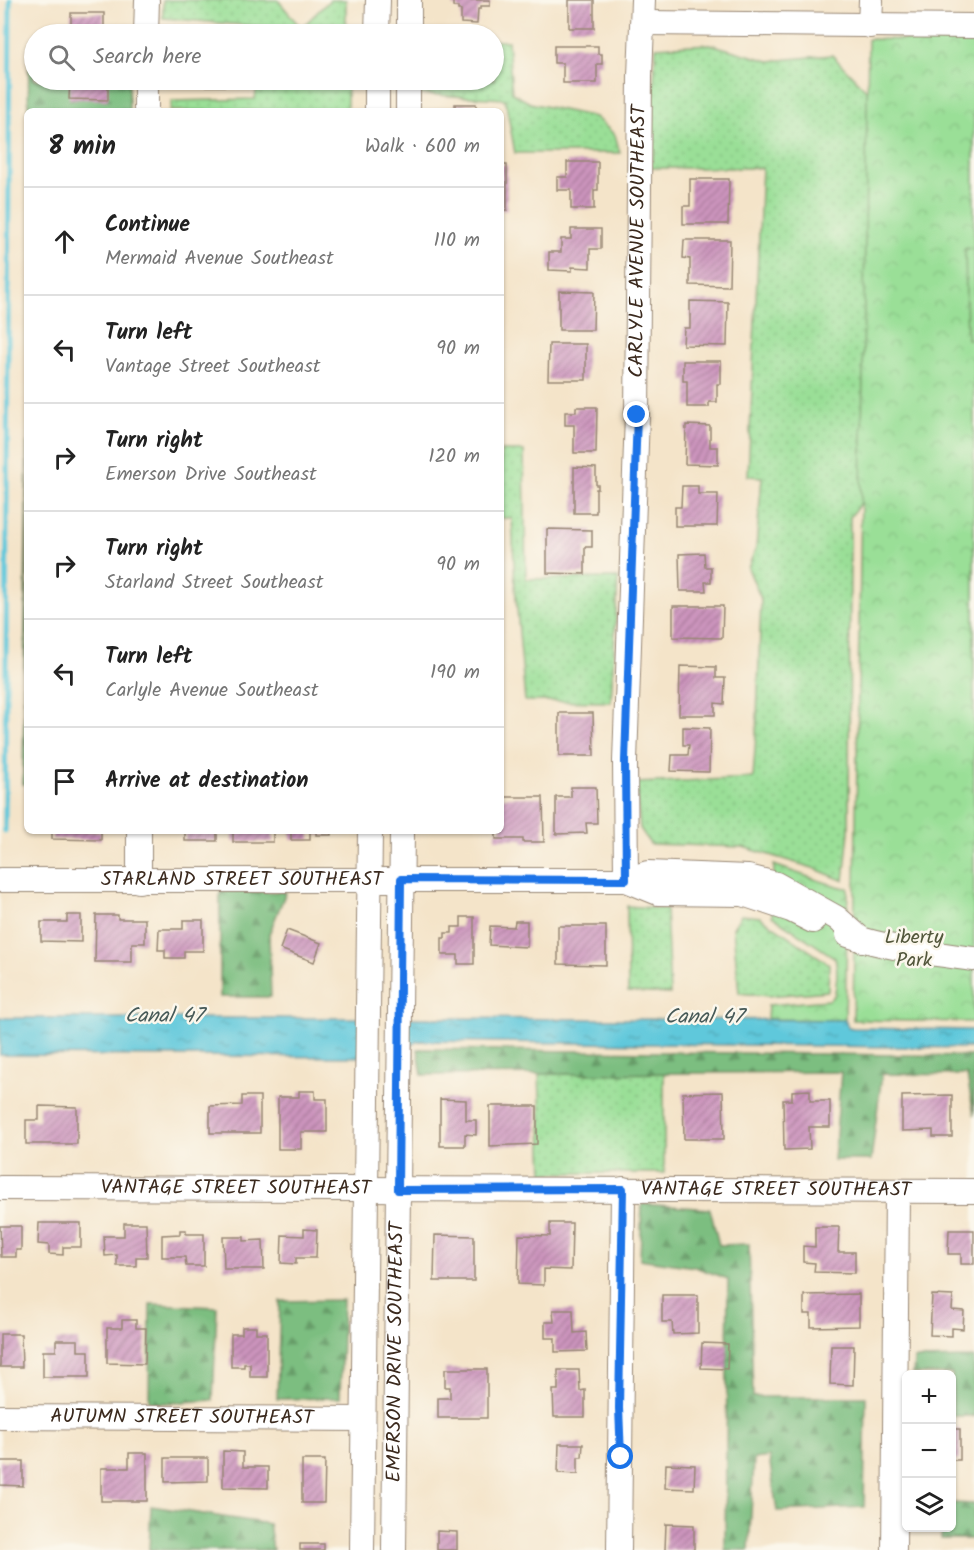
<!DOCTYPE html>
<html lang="en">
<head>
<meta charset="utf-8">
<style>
  :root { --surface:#fff; --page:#f2f2f2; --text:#222; --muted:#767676; --line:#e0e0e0 }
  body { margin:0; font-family:Kalam,sans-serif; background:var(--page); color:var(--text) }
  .controls { position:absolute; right:18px; bottom:18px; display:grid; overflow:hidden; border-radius:9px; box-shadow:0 2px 4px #0004 }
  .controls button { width:54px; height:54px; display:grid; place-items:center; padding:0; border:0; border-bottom:2px solid var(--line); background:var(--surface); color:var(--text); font:30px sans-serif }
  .stop { position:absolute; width:18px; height:18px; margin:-14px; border:4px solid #1a73e8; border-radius:50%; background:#fff }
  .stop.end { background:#1a73e8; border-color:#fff; box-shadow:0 2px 6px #0008 }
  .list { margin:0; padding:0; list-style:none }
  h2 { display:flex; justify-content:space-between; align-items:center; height:78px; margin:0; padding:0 24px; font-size:26px }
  h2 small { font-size:20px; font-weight:400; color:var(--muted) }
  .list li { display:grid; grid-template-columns:39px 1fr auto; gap:18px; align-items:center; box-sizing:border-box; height:108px; padding:0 24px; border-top:2px solid var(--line) }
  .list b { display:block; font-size:22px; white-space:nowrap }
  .list p { margin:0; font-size:20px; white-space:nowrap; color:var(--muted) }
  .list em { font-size:20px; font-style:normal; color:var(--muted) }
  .icon { flex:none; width:33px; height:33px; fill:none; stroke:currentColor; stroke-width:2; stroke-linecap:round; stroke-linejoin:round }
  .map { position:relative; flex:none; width:974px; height:1550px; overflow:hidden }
  .search { position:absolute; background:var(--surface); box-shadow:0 2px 4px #0004; left:24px; top:24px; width:480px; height:66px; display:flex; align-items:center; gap:15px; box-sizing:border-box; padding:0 21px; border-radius:33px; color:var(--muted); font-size:22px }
  .panel { position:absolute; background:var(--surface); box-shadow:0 2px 4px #0004; left:24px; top:108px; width:480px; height:726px; border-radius:9px }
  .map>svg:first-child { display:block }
</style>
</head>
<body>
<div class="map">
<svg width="974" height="1550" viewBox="0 0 974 1550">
  <defs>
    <pattern id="grass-dots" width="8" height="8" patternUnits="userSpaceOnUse" patternTransform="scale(1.5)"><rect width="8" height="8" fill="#9adf97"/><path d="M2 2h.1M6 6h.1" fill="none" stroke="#86c082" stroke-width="1.8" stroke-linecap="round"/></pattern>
    <pattern id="forest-firs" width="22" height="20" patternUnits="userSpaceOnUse" patternTransform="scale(1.5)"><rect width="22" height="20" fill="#7bbe80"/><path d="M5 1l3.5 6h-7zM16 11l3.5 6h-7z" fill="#669b68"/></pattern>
    <pattern id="park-crowns" width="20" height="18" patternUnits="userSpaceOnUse" patternTransform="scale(1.5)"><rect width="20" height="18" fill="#9adf97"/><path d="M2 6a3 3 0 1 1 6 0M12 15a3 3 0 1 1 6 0" fill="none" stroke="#86c082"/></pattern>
    <pattern id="water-ripples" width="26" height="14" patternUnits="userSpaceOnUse" patternTransform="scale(1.5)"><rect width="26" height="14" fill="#5fc8db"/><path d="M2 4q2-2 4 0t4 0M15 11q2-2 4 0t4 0" fill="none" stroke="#50a3b1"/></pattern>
    <pattern id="building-hatch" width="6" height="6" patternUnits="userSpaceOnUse" patternTransform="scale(1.5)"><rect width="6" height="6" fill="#cc94bd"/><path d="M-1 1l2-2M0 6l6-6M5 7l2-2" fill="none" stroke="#a77999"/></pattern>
  </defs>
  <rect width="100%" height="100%" fill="#fbf7ec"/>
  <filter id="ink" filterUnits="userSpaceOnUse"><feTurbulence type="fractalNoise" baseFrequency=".0167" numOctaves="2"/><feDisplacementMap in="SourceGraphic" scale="12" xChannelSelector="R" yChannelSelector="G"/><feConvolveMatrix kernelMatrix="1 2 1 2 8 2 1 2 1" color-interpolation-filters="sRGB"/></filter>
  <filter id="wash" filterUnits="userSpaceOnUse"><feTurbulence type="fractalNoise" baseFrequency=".008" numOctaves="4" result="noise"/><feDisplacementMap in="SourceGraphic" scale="24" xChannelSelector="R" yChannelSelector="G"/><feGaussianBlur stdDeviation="1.35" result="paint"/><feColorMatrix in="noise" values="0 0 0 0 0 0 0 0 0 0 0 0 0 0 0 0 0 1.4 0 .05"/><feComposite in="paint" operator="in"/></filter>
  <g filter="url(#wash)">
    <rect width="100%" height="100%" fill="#f4e4c9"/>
    <g fill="url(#grass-dots)" stroke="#6a845a" stroke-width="1.5">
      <path d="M163,0H278L301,28L330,0H346V34H264L265,27L163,18Z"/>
      <path d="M494,41H508L512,93L530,103L595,117L615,135L620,153H515L505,99L419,94L420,80H494Z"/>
      <path d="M710,44L769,61L832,55L867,91L891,463L850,517L849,831L844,881L813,868L743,847L650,844L640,828L636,783L753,778L757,720L761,599L748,568L756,548L762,477L748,476L762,168H649L656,47Z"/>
      <path d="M258,80H347V111H170L172,101L255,99Z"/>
      <path d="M501,451H524L526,579L618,578L611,702L525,701L515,586L512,518H501Z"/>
      <path d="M627,906L666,909L670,994L628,992Z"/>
      <path d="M741,915L760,917L829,964L828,991L768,996L739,993L733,928Z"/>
      <path d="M664,1073V1173H543L539,1074Z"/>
    </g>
    <g fill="url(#forest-firs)" stroke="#5b744f" stroke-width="1.5">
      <path d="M29,57H34V80H129V111H28Z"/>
      <path d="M27,442V784H23Z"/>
      <path d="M220,891L286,892L269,934L271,997H220Z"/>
      <path d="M418,1049L974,1056V1115L967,1075L882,1074L871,1160H834L841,1072L422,1075Z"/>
      <path d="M642,1204L710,1209L719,1245L749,1244L753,1397H866L864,1507L777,1511L769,1457L754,1459L749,1550H725L728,1279L695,1267L640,1259Z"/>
      <path d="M343,1300L340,1398L277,1399L280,1301Z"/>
      <path d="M150,1304L217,1307L213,1400L149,1404Z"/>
      <path d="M974,1358V1418L973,1416H952V1374H913L914,1359Z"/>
      <path d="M952,1503L974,1504V1539H941L942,1528H952Z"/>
      <path d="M151,1506L269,1524L273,1550H149Z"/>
    </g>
    <g fill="url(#park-crowns)" stroke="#6a845a" stroke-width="1.5">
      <path d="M868,39L974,41V1022L853,1020Z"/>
      <path d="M774,865C786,869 840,889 848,888L845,1020L767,1019L768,1005L829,1000L834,996C837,985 838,969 835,958L772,916Z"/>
    </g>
    <path fill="#9adf97" stroke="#6a845a" stroke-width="1.5" d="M965,249H974V339H967Z"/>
    <g fill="url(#water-ripples)" stroke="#4d797c" stroke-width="1.5">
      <path d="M0,1018H360V1057L0,1055Z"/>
      <path d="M408,1018L845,1020L848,1027L853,1028L974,1030V1048L418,1041L411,1046L412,1057H408Z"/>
    </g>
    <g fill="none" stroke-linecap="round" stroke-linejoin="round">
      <path stroke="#5fc8db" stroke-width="5" d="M5,831L10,0"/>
    </g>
    <g id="blocks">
      <g fill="url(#building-hatch)">
        <path d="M453,0H490V6H481V9H478L477,24L461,23V10H458V7H453Z"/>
        <rect x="569" y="0" width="25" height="28"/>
        <path d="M71,13H104V32L102,34H71Z"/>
        <path d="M554,46H598V54H602V64H597V83H563V63H554Z"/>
        <path d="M70,80H108V100L69,99Z"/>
        <rect x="199" y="80" width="42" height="6"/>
        <rect x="455" y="104" width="21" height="7"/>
        <path d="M567,162H598V190H594V209H571V190H557V177H567Z"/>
        <rect x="501" y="165" width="6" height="45"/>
        <path d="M690,179H729L728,224H683V206H690Z"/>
        <path d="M571,229H601V249H590V268L572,267V271L549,270V252H561V239H571Z"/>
        <path d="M684,240H730L729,286L690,285V259L683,258Z"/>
        <path d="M559,291L594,292L593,330H559Z"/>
        <path d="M690,301L728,302L727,346L683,345L684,328H690Z"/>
        <path d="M549,344H586V380H548Z"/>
        <path d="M683,361H721V384H717V402H709V407H687V381H683Z"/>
        <path d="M576,407H597L596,453H574V425H565V412H576Z"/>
        <path d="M686,425L710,426V447H718V465L685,464Z"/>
        <path d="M574,467L596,468V485H598V489H596V513H574Z"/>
        <path d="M682,486H698V494H718L717,526H675V507H681Z"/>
        <path d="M547,529L592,530V547H585V574L547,573Z"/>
        <path d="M704,553L705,567H711V582H705L706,591H680L679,554Z"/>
        <path d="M673,606H723L722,638L673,637Z"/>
        <path d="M680,666L716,667V678H725L724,704L715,703V715H679Z"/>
        <path d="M559,713H593L594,756H559Z"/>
        <path d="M683,727L710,728L709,772L671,771L672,755H688L689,745H683Z"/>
        <path d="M571,787H596L597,823H586L587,833L556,834V797H571Z"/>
        <path d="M501,797H543L544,842H523V839H496V831H501Z"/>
        <path d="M52,831H101V840L52,839Z"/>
        <rect x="185" y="831" width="32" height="10"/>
        <rect x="233" y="831" width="40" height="11"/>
        <rect x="291" y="831" width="19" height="9"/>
        <rect x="316" y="831" width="15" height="4"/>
        <path d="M67,915H81V942L41,941V922H67Z"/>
        <path d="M96,915H118V919H145V943H132V962H95Z"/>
        <path d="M461,917H474V964H458V955H442V938H445V933H452V927H461Z"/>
        <path d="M183,920H203V951H184V958H165V950H158L159,929H183Z"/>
        <path d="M515,921H527V947L489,945L490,926L514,927Z"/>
        <path d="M558,926H606V965L558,964Z"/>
        <path d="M287,930L321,943L314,962L280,949Z"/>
        <path d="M810,1090V1101H830V1127H809L810,1149L784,1150L783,1100H792V1091Z"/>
        <path d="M299,1091H315V1099H327V1132H301V1149H278V1097H299Z"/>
        <path d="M723,1092L724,1139H684L683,1093Z"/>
        <path d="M952,1095V1137H933V1130L902,1131V1096Z"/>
        <path d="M242,1096H260V1133H210V1106L242,1105Z"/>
        <path d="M440,1099L466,1100V1120H476V1135L465,1134V1146H440Z"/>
        <path d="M39,1106L77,1107V1144H26V1120H39Z"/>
        <path d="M490,1106H537V1144L490,1146Z"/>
        <path d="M39,1223H81V1247H63V1255L49,1254V1245L38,1244Z"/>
        <path d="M124,1223H146L147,1257H136V1266H117V1255L105,1256L104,1236H124Z"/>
        <path d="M550,1223H572L571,1270L544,1269V1285L518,1284L519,1235L550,1236Z"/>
        <path d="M0,1226H21V1250H16V1257H1Z"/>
        <path d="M815,1227H839L838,1252H855V1273L814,1272L815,1263L803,1262V1246L815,1247Z"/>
        <path d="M304,1229L317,1230L316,1258H296V1264L281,1263L282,1235L304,1236Z"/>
        <path d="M180,1230H186V1234H204V1266H186L185,1257H162V1235L180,1234Z"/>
        <path d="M949,1230H974V1264H961V1254H948Z"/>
        <path d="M435,1235L474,1236V1281H434Z"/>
        <path d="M223,1237H244V1241L263,1240L264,1269H224Z"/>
        <path d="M859,1294V1326L811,1327V1314H804V1295Z"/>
        <path d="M662,1295H698V1333L673,1334L672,1322H662Z"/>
        <path d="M932,1295L953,1296L952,1310L964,1311L963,1329L952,1328V1336L930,1335Z"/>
        <path d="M553,1310H573L574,1333L586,1332L587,1351L555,1352V1338H545V1322H554Z"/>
        <path d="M122,1320H136V1328H146L145,1364L107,1363V1328H122Z"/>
        <path d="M242,1327H256V1333H267V1377H250V1364H244V1367H231V1334H242Z"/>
        <path d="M0,1334H21L22,1367H0Z"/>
        <path d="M56,1340H78V1351H89V1377H43V1351H56Z"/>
        <path d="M702,1343L728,1344L727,1369L701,1368Z"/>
        <path d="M831,1346H854L853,1385L830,1384Z"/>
        <path d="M445,1369H487V1418H438V1398H450V1387H445Z"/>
        <path d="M558,1370H579L580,1391L585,1390V1417H554L553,1390H558Z"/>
        <rect x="952" y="1429" width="8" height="31"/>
        <path d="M559,1444H583L582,1457H578V1474L558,1473Z"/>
        <path d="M223,1451L243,1452V1467H268V1488L223,1487Z"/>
        <path d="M129,1453H147V1501H101V1468H129Z"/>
        <path d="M165,1458H208V1481L165,1482Z"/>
        <path d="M302,1460H325L324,1503H302Z"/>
        <path d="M0,1461H23V1486L0,1485Z"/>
        <path d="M666,1464L695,1465L694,1489L665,1488Z"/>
        <path d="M666,1524L694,1525V1550H665Z"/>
        <path d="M437,1531L457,1532V1550H437Z"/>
        <rect x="300" y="1544" width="24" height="6"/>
      </g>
    </g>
  </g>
  <g filter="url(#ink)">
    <use href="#blocks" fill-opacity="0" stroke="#988774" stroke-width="1.5"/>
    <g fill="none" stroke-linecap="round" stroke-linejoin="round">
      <defs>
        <g id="minor">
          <path d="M643,23L974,26"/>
          <path d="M870,26L871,0"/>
          <path d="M146,34L147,0"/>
          <path d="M377,34L378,0"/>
          <path d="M409,34V0"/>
          <path d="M146,111V80"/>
          <path d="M377,111V80"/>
          <path d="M408,111V80"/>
          <path id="s1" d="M0,880H626L648,873L748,877L776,884L837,918L862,940"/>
          <path id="s2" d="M626,880L625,761L637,415L640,76L643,0"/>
          <path d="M626,880L658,893L743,894L791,910L813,921"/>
          <path d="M139,881V831"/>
          <path d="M848,935C889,949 932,953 974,959"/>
          <path id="s3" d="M0,1188L974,1191"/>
          <path id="s4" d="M0,1417L363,1419"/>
          <path d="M362,1550L370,831"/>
          <path id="s5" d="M394,1550L402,831"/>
          <path d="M619,1550L623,1189"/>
          <path d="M894,1550L897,1191"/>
        </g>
      </defs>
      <use href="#minor" stroke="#988774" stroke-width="26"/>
      <use href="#minor" stroke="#fff" stroke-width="24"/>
    </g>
  </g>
  <g fill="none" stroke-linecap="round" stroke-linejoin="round" filter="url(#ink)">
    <path stroke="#1a73e8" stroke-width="8" d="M621,1457L619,1408L623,1189L398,1190L401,879L626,880L625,761L637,415"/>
  </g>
  <g text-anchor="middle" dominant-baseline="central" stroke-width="5" stroke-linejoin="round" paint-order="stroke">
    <g font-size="20" fill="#3b2a1e" stroke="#fbf7ec">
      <text stroke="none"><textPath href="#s2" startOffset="639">CARLYLE AVENUE SOUTHEAST</textPath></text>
      <text stroke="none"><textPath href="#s1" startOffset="242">STARLAND STREET SOUTHEAST</textPath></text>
      <text stroke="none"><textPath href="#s3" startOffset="236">VANTAGE STREET SOUTHEAST</textPath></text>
      <text stroke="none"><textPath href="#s3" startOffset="776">VANTAGE STREET SOUTHEAST</textPath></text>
      <text stroke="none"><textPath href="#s5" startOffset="198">EMERSON DRIVE SOUTHEAST</textPath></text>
      <text stroke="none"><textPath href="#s4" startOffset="182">AUTUMN STREET SOUTHEAST</textPath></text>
    </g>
    <g font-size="20" fill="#53573c" stroke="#fbf7ec">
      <text x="914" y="938">Liberty<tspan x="914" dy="23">Park</tspan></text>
    </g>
    <g font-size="21" font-style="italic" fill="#465957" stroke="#fbf7ec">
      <text x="164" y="1016">Canal 47</text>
      <text x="704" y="1017">Canal 47</text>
    </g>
  </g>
</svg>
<div class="controls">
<button>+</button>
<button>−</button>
<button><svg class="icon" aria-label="layers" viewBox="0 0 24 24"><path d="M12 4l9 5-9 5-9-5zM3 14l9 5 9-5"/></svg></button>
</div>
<div class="stop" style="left:621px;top:1457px"></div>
<div class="stop end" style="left:637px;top:415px"></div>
<div class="search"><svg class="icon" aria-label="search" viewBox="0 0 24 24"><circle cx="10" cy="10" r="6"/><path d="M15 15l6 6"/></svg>Search here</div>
<section class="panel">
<h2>8 min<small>Walk · 600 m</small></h2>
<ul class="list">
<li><svg class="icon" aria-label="ahead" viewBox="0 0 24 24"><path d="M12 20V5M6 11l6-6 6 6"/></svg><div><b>Continue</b><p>Mermaid Avenue Southeast</p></div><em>110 m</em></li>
<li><svg class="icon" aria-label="left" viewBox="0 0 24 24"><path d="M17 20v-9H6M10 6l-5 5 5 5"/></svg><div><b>Turn left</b><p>Vantage Street Southeast</p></div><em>90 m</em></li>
<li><svg class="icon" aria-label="right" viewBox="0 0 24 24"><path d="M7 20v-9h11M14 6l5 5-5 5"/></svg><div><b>Turn right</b><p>Emerson Drive Southeast</p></div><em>120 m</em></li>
<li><svg class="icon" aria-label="right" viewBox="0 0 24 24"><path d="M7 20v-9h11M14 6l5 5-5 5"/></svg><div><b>Turn right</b><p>Starland Street Southeast</p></div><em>90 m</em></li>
<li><svg class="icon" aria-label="left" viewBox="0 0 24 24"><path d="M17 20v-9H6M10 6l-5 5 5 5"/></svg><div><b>Turn left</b><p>Carlyle Avenue Southeast</p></div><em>190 m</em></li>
<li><svg class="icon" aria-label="arrive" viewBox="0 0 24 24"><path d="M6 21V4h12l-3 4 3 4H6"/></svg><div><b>Arrive at destination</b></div></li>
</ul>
</section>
</div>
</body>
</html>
